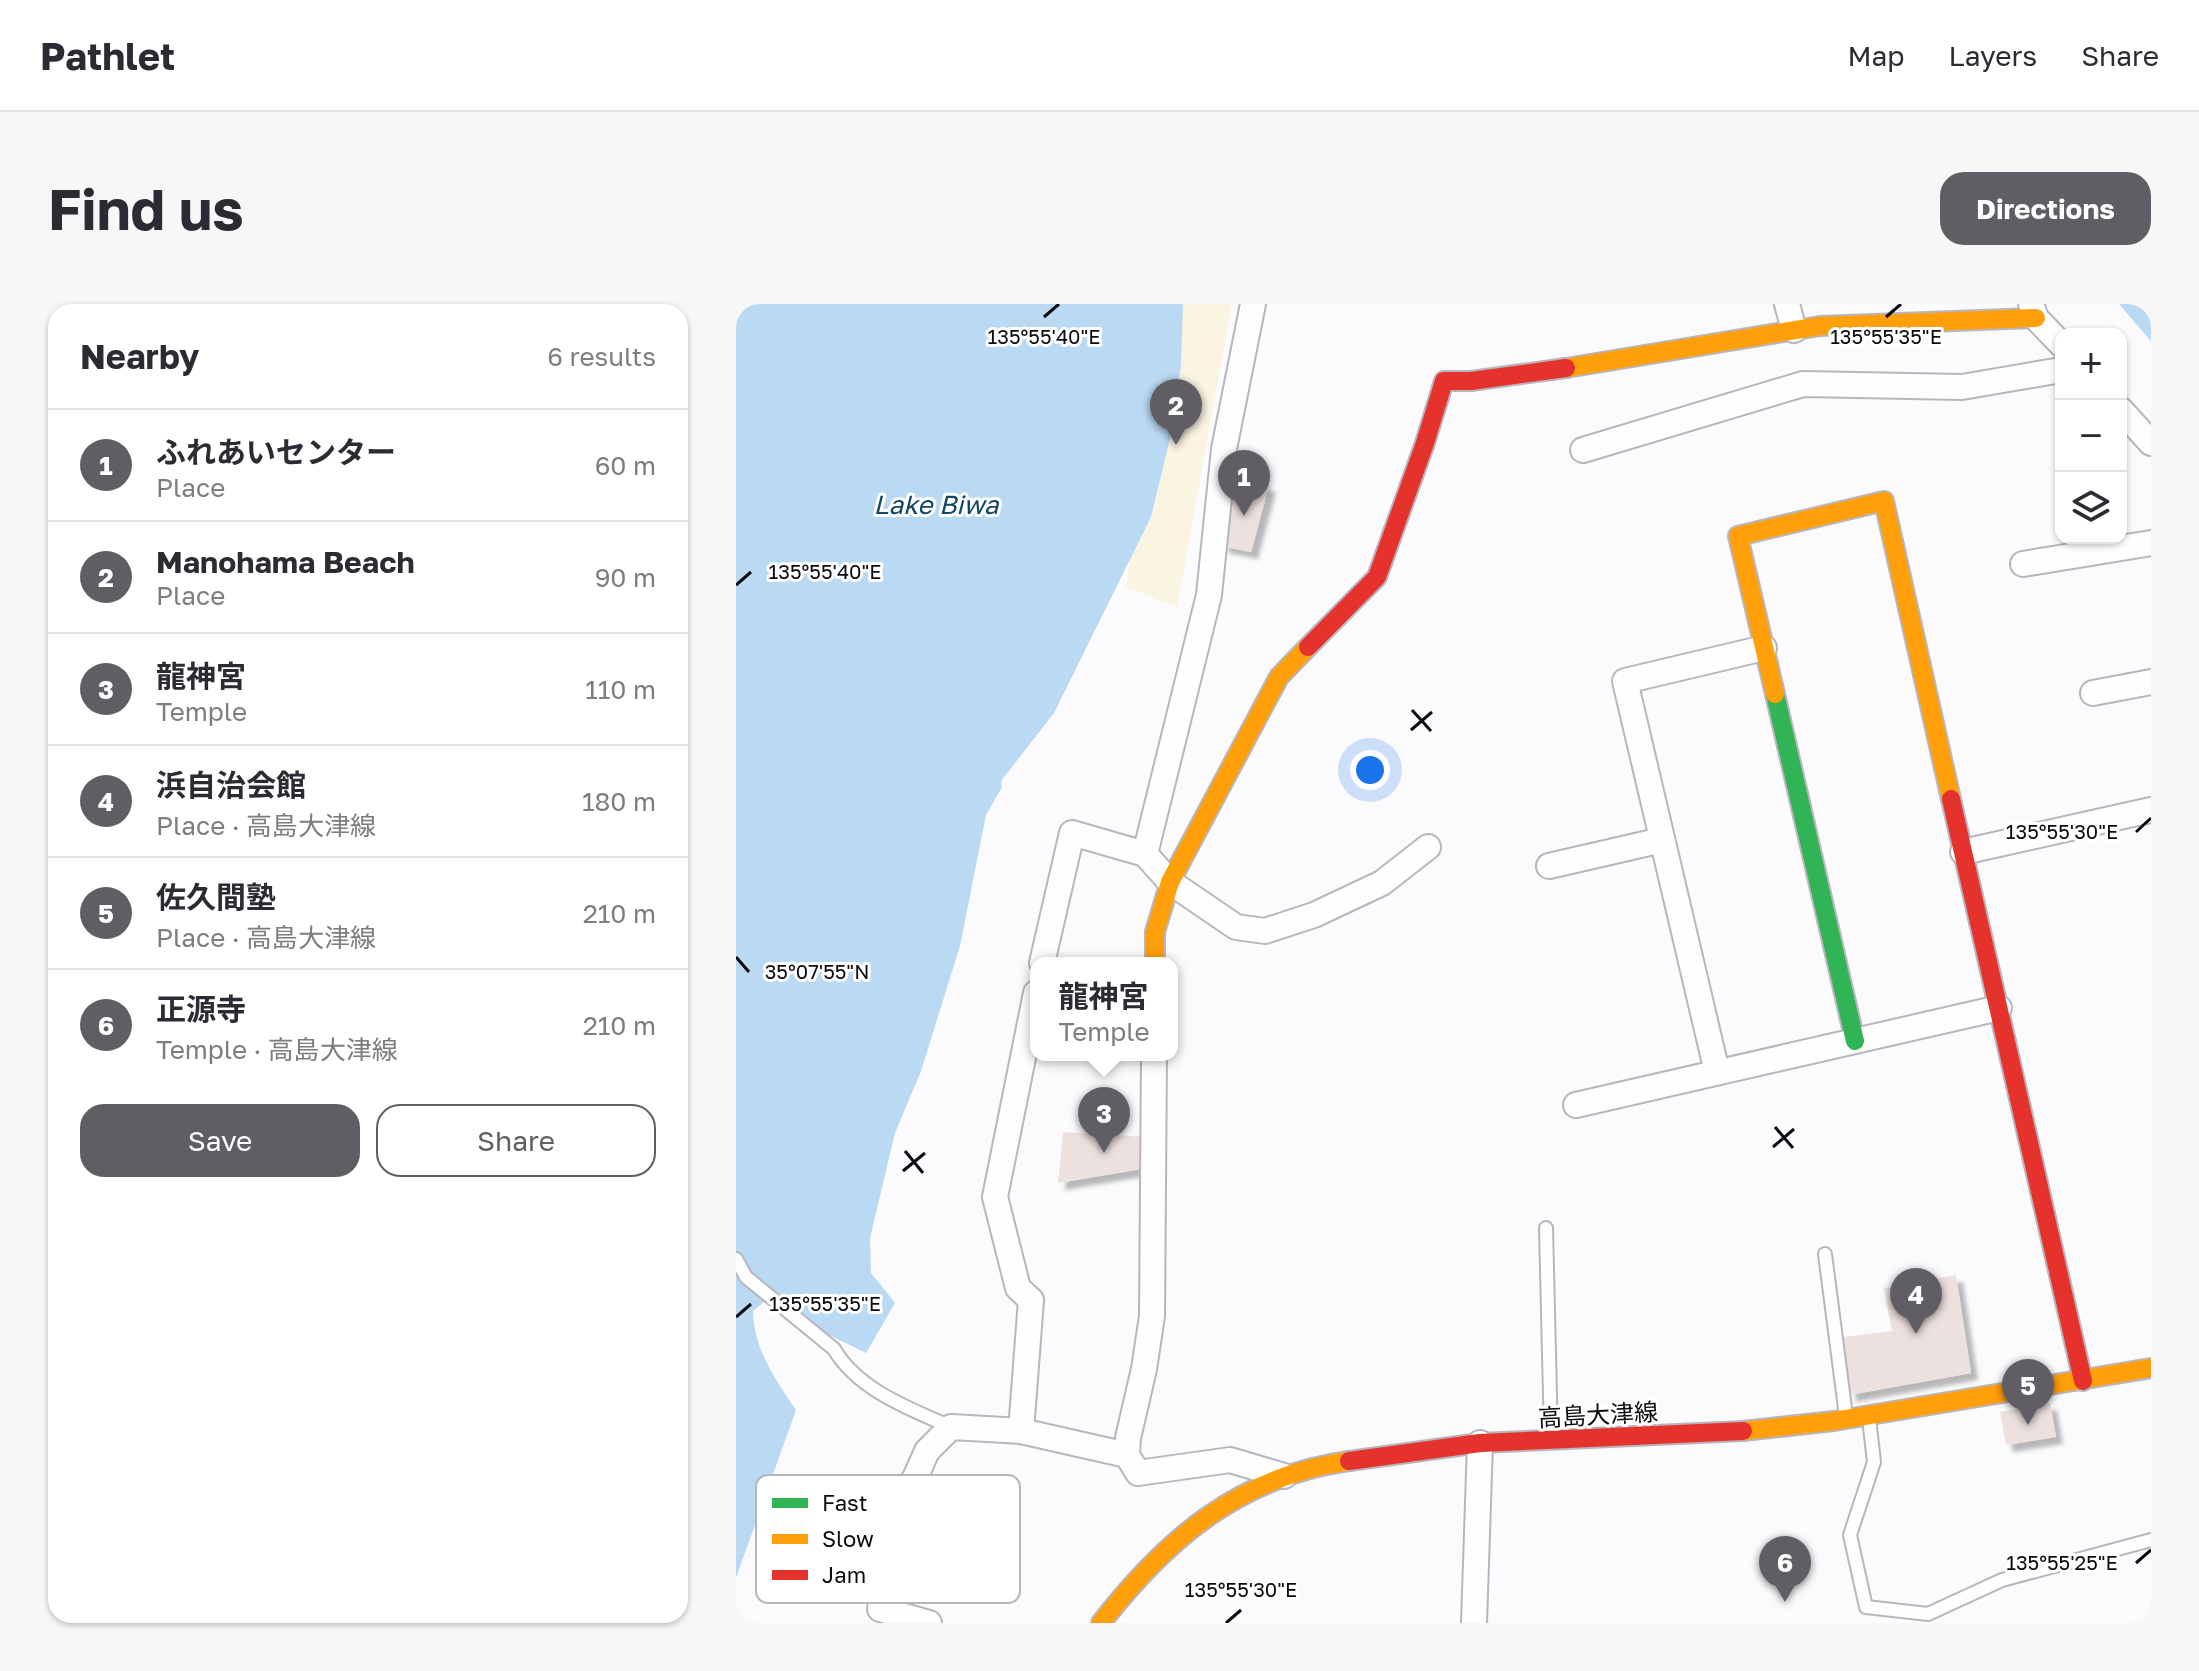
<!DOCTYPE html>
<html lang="en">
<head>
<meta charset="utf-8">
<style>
  :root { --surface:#fff; --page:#f7f7f7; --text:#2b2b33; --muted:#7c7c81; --line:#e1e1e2; --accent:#605e64 }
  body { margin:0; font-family:"Golos Text","Noto Sans JP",sans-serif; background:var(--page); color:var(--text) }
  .controls { position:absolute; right:24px; top:24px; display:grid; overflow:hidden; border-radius:16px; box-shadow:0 2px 6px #0004 }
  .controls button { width:72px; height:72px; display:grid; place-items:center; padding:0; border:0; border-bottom:2px solid var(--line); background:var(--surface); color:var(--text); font:40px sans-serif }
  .you { position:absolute; left:634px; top:466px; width:28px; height:28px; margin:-20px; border:6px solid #fff; border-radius:50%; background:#1a73e8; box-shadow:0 0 0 12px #1a73e833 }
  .badge { display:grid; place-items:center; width:52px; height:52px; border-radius:50%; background:var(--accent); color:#fff; font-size:26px; font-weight:700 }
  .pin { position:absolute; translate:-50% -66px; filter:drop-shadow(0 2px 4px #0008) }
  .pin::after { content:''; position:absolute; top:42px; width:28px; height:24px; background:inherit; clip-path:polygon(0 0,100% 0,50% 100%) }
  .popup { position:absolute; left:294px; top:653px; width:148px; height:104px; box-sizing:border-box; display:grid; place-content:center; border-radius:16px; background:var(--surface); filter:drop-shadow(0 2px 6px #0005); font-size:26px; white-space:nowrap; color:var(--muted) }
  .popup b { font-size:30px; color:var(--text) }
  .popup::after { content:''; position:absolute; left:50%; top:100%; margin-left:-16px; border:16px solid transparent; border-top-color:var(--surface) }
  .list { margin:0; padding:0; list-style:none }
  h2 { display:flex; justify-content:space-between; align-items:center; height:104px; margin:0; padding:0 32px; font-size:34px }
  h2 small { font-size:26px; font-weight:400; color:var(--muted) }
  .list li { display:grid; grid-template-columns:52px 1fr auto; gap:24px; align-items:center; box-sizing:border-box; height:112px; padding:0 32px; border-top:2px solid var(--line) }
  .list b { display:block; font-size:30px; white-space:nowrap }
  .list p { margin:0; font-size:26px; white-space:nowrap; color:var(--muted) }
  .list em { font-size:26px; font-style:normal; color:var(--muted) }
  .actions { display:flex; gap:16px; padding:24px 32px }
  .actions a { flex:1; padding:18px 0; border:2px solid var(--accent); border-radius:24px; text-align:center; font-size:28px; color:var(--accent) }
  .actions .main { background:var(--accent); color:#fff }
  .icon { flex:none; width:44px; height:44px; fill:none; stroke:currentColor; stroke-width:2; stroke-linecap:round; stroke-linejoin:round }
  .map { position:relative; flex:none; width:1415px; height:1319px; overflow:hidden; border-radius:24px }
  header { display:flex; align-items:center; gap:48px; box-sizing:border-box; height:112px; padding:0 40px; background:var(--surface); border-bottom:2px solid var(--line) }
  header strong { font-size:38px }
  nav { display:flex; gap:44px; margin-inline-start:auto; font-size:28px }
  .intro { display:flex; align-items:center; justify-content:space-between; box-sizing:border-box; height:192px; padding:0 48px }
  h1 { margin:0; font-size:56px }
  .button { padding:20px 36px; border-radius:24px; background:var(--accent); color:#fff; font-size:28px; font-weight:700 }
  main { display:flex; gap:48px; padding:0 48px }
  aside { flex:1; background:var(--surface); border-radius:24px; box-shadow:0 2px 6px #0004 }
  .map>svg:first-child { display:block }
</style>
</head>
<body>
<header>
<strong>Pathlet</strong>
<nav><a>Map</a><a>Layers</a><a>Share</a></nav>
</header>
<div class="intro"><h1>Find us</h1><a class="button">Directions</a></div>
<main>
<aside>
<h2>Nearby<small>6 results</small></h2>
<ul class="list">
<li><span class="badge">1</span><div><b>ふれあいセンター</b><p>Place</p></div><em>60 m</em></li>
<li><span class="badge">2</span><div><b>Manohama Beach</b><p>Place</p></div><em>90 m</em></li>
<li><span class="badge">3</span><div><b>龍神宮</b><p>Temple</p></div><em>110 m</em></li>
<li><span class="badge">4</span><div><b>浜自治会館</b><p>Place · 高島大津線</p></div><em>180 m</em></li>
<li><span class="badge">5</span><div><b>佐久間塾</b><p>Place · 高島大津線</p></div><em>210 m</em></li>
<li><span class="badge">6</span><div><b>正源寺</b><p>Temple · 高島大津線</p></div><em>210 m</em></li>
</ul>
<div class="actions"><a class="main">Save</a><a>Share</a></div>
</aside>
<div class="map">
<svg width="1415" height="1319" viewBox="0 0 1415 1319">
  <defs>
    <filter id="shadow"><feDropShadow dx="7" dy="7" stdDeviation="2" flood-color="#0004"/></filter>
  </defs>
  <rect width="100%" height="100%" fill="#fbfafd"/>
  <path fill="#faf4e2" d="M430,0H496L441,303L390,283Z"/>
  <g fill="#bad9f2">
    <path d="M0,0H447L445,61L436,126L415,213L318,409L265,477L266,483L250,511L224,642L185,767L159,829L134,934L135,969L159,999L130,1049L85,1027L34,993L17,1007C18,1046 39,1075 60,1106L0,1274Z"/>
    <path d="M1383,0H1415V38L1414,36Z"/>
  </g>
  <g fill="#ece1df" filter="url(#shadow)">
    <path d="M498,174L533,181L515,248L485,242Z"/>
    <path d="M327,828L412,833L411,864L322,879Z"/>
    <path d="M1220,971L1235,1069L1113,1091L1107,1033L1156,1027L1148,984Z"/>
    <path d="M1314,1099L1320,1133L1270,1141L1264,1108Z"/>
  </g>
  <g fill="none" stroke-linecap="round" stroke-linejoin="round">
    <defs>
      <g id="lane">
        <path d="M810,924L815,1133"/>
        <path d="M1089,950L1110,1112"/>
        <path d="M0,955L10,973L98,1045C122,1086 174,1105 215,1123"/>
        <path d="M1133,1114L1138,1158L1114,1231L1130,1303L1192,1310L1266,1276L1415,1236"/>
      </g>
      <g id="street">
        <path d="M1051,0L1058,26"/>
        <path d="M1295,0L1300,14L1325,40"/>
        <path d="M1385,106L1415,139"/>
        <path d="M847,146L1067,80L1226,83L1325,66"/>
        <path d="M1287,260L1415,239"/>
        <path d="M1357,389L1415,378"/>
        <path d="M1227,548L1415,506"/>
        <path d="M409,550L473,291L488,145L517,0"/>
        <path d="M813,562L926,536"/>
        <path d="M306,659L336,529L409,550L434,578L500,623L529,627L578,611L646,579L692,543"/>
        <path d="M418,751L416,1012L408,1065L392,1134L391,1151L402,1169L494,1156L548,1172"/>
        <path d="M981,768L889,377L1028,344"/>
        <path d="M840,801L1263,704"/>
        <path d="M285,1127L295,996L282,984L259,893L300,689"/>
        <path d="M193,1319L144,1305L157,1220L164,1195L179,1174L191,1147L215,1123L285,1127L391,1151"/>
        <path d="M738,1319L744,1139"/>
      </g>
      <path id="fast" d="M1039,390L1119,737"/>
      <g id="slow">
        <path d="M830,64L1084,22L1300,14"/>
        <path d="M1039,390L1002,232L1148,197L1215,495"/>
        <path d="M419,659V628L434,578L543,373L572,343"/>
        <path d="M1007,1127L1098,1117L1415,1064"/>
        <path d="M365,1319C430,1235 504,1172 613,1157"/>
      </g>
      <g id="jam">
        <path d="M572,343L641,273L689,139L708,77H735L830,64"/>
        <path d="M1215,495L1347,1077"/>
        <path d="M613,1157L744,1139L1007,1127"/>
      </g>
    </defs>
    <use href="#lane" stroke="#b8b6bc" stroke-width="16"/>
    <use href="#street" stroke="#b8b6bc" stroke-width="28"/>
    <use href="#fast" stroke="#b8b6bc" stroke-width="22"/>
    <use href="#slow" stroke="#b8b6bc" stroke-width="22"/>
    <use href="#jam" stroke="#b8b6bc" stroke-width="22"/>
    <use href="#lane" stroke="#fefeff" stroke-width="12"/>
    <use href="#street" stroke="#fefeff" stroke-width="24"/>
    <use href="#fast" stroke="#30b455" stroke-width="18"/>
    <use href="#slow" stroke="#ff9f0a" stroke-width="18"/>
    <use href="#jam" stroke="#e5322d" stroke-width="18"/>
  </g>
  <path fill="none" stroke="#0c0a11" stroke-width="3" d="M308,13L323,0M1150,13L1165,0M0,281L15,268M676,406L695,427M675,426L696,408M1400,528L1415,514M0,653L13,668M1039,823L1057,844M1037,843L1058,825M169,847L187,869M167,867L189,849M0,1013L15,1000M1400,1259L1415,1246M490,1319L505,1306"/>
  <g text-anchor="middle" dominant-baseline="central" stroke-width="6" stroke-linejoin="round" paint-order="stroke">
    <g font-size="24" fill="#0c0a11" stroke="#fff">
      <text transform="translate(862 1110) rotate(-3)">高島大津線</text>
    </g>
    <g font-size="26" font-style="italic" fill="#114667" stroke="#fff">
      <text x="200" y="200">Lake Biwa</text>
    </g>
  </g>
  <rect x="20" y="1171" width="264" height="128" rx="12" fill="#fff" stroke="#b6b6b8" stroke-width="2"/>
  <rect x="36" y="1194" width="36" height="10" fill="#30b455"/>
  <rect x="36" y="1230" width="36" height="10" fill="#ff9f0a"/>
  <rect x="36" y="1266" width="36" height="10" fill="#e5322d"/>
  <g font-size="22" fill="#0c0a11">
    <text x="86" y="1207">Fast</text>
    <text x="86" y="1243">Slow</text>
    <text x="86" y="1279">Jam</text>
  </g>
  <g font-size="20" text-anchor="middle" fill="#0c0a11" stroke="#fff" stroke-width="6" stroke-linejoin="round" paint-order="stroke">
    <text x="308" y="40">135°55'40"E</text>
    <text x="1150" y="40">135°55'35"E</text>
    <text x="89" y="275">135°55'40"E</text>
    <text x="1326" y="535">135°55'30"E</text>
    <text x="81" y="675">35°07'55"N</text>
    <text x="89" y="1007">135°55'35"E</text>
    <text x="1326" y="1266">135°55'25"E</text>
    <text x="505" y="1293">135°55'30"E</text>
  </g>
</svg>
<div class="controls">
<button>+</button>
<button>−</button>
<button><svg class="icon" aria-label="layers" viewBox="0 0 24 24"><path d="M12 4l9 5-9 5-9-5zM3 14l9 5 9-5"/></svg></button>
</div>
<div class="you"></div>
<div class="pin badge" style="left:508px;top:212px">1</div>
<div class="pin badge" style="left:440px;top:141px">2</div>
<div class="pin badge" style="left:368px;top:849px">3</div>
<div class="popup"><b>龍神宮</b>Temple</div>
<div class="pin badge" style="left:1180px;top:1030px">4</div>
<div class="pin badge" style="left:1292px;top:1121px">5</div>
<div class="pin badge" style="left:1049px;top:1298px">6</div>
</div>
</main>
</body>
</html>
